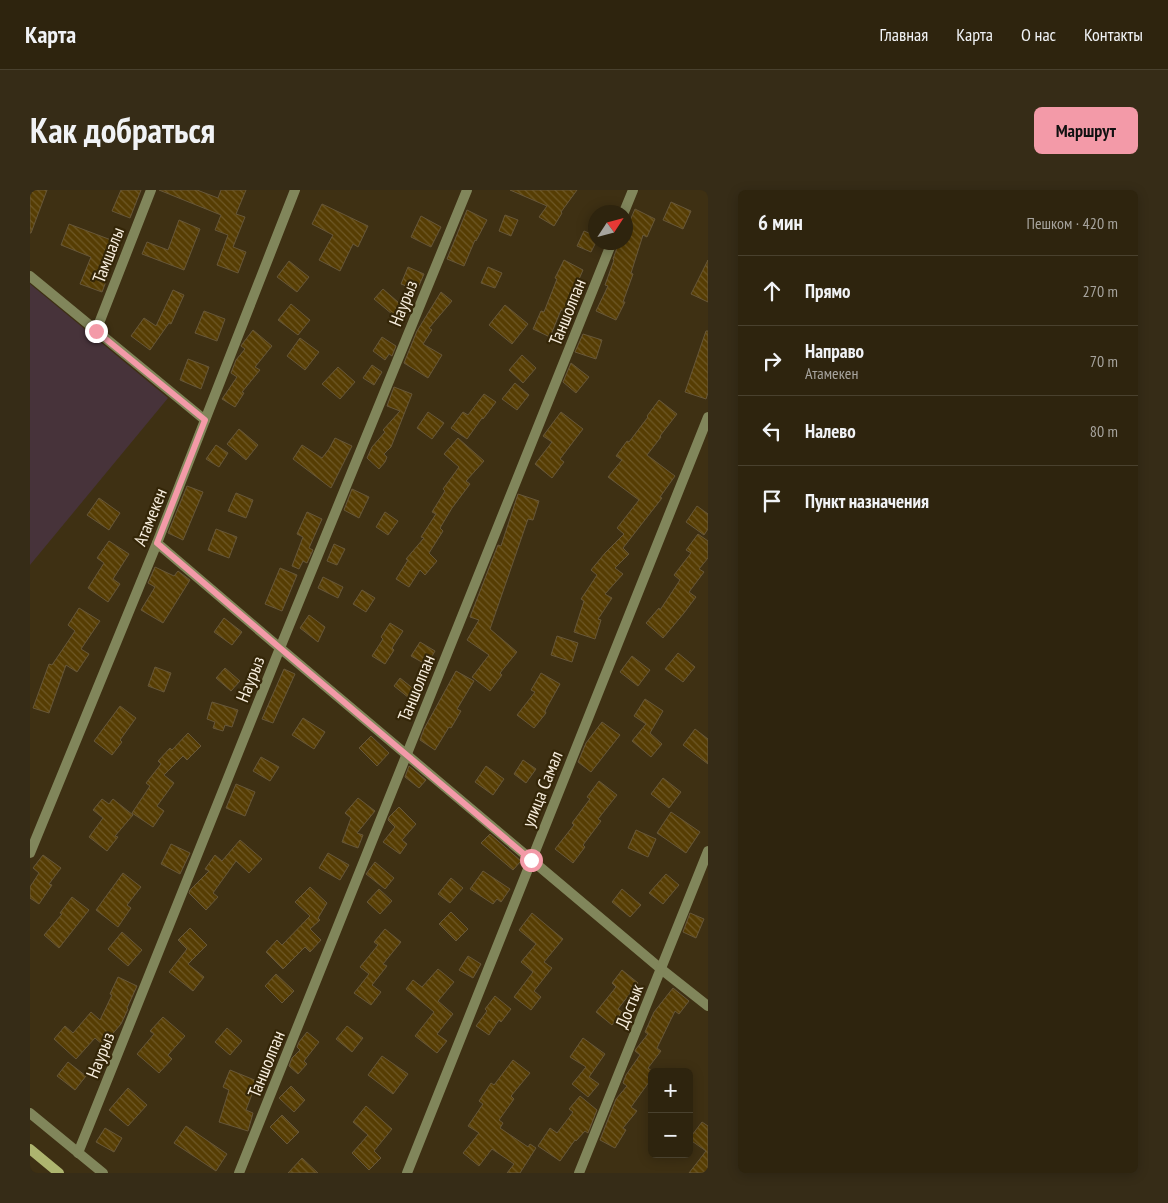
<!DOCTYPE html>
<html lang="ru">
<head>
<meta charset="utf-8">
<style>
  :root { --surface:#2e240e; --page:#362c17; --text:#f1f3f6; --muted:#a7a49e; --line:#49412e; --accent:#f39aa8 }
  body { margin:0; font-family:"PT Sans Narrow",sans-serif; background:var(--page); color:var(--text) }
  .controls { position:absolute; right:15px; bottom:15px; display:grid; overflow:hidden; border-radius:8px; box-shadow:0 2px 12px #0003 }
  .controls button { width:45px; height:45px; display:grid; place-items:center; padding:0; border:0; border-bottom:1px solid var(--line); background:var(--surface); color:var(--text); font:25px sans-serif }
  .compass { position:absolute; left:558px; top:15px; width:45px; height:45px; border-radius:50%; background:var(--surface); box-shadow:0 2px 12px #0003; rotate:54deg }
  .stop { position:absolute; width:15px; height:15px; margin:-11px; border:4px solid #f39aa8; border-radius:50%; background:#fff }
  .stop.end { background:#f39aa8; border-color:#fff; box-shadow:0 1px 5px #0008 }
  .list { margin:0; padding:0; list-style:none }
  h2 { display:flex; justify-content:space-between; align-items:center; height:65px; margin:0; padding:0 20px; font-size:21px }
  h2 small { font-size:16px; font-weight:400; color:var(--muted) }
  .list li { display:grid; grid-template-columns:32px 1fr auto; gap:15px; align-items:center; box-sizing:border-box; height:70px; padding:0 20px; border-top:1px solid var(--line) }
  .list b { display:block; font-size:19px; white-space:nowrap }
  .list p { margin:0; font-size:16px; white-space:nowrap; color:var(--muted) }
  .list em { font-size:16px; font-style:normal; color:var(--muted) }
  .icon { flex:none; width:28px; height:28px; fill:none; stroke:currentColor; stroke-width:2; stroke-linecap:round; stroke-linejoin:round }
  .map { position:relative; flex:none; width:678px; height:983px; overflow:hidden; border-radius:8px }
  header { display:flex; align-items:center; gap:30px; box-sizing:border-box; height:70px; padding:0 25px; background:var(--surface); border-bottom:1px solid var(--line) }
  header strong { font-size:24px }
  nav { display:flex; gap:28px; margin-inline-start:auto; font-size:18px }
  .intro { display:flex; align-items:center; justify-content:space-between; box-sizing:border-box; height:120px; padding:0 30px }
  h1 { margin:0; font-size:35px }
  .button { padding:12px 22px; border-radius:8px; background:var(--accent); color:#111; font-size:18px; font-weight:700 }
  main { display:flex; gap:30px; padding:0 30px }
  aside { flex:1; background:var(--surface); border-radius:8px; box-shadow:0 2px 12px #0003 }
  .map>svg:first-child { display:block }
</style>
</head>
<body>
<header>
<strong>Карта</strong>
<nav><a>Главная</a><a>Карта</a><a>О нас</a><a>Контакты</a></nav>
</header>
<div class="intro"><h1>Как добраться</h1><a class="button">Маршрут</a></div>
<main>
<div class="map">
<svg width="678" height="983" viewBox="0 0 678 983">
  <defs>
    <pattern id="building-back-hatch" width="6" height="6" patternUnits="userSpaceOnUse" patternTransform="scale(1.25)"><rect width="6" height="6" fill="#563d03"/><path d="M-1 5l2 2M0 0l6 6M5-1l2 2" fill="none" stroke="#6f5927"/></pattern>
  </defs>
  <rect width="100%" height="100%" fill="#3e3013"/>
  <path fill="#47333a" d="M0,94L138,208L0,375Z"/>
  <g fill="url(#building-back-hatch)" stroke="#675739">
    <path d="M0,0H17L1,43H0Z"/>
    <path d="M91,0H111L100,28L82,21Z"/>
    <path d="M129,0H167L188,8L191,0H216L206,24L215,27L203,57L216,62L208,83L187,75L198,45L185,40L191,25Z"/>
    <path d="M480,0H547L531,22L532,23L524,36L509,27L517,16Z"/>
    <path d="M641,12L661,21L653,39L633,30Z"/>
    <path d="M292,14L338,36L328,57L323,54L310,81L289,70L303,45L282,34Z"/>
    <path d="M605,19L625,29L617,47L613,45L601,83L603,84L593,112H595L586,130L566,121L578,96L575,95L584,70L583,69L589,52H596V40Z"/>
    <path d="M437,20L457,30L446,51L445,50L434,76L417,69Z"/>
    <path d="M475,25L488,30L481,46L469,41Z"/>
    <path d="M391,26L411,37L401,57L381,47Z"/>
    <path d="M149,30L170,39L154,80L112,64L117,52L138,60Z"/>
    <path d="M39,34L89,53L78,80L80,81L72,102L50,94L61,67L31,55Z"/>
    <path d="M554,41L566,46V52L561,62L547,56Z"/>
    <path d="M534,70L553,80L535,121L531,120L520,147L503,139L511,121L514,122L527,89L525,88Z"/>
    <path d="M678,70V112L661,104Z"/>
    <path d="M259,71L279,87L267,102L247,87Z"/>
    <path d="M378,77L394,84L387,100L371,94Z"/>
    <path d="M458,77L472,83L465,98L451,93Z"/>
    <path d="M353,99L376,119L368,129L344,109Z"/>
    <path d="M143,100L154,105L141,134L139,133L120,160L101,146L114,128L126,136Z"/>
    <path d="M411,102L422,111L399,138L402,140L393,154L412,165L398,188L374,173L387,141Z"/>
    <path d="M261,114L280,130L268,145L248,130Z"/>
    <path d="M475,115L498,134L482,154L459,135Z"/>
    <path d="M174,121L195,129L187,151L165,143Z"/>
    <path d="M223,140L242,156L225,177L230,180L212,202L214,203L205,217L192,209L207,187L201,183L206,170L215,159L211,156L213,153Z"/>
    <path d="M676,141H678V203L676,209L655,202Z"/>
    <path d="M553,144L572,150L566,169L545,162Z"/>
    <path d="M352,147L366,156L362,166L359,164L355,170L343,161Z"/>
    <path d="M270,148L289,162L275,180L257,166Z"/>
    <path d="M492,165L506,178L493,193L479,180Z"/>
    <path d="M158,169L179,177L171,199L150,190Z"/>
    <path d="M541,173L559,187L546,203L533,192Z"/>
    <path d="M342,175L352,182L344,195L333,188Z"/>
    <path d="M308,177L325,192L310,209L292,194Z"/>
    <path d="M485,193L499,205L487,220L472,209Z"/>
    <path d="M364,197L382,204L361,257L354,264L357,267L355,272L349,279L337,268L342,257L355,242L353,240L370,221L357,216Z"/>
    <path d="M454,204L466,212L453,229L452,228L437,249L421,238L433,222L438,225Z"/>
    <path d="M629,210L647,224L630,246L631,247L617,265L645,286L630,307L632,308L593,358L599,364L585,378L593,384L575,404L582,408L568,429L571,430L565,449L544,442L554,411L551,409L567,385L561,380L575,363L594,344L587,338L609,310L578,287L592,270L586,266L597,251L599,252L618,227L617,226Z"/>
    <path d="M398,222L414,233L402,249L387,238Z"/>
    <path d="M531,222L553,239L530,269L534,272L522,288L505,274L522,252L513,246Z"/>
    <path d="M209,239L228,255L216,270L197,254Z"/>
    <path d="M305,248L322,256L301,298L263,269L272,255L292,268L299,259Z"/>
    <path d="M428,248L454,271L436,291L440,294L422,318L410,338L413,341L399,363L407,371L395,385L390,380L379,397L366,389L378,370L376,369L394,348L391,347L406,324L402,322L415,301L413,299L429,277L414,264Z"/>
    <path d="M186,255L198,263L189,277L176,269Z"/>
    <path d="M157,296L173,302L153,350L138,343Z"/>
    <path d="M322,299L339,307L329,328L314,320Z"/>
    <path d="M206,303L223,310L216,328L198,321Z"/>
    <path d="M488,304L509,311L503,330L498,329L460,439L487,462L470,483L472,485L460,501L442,487L459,465L437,450L449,430L440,427L468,355L471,356Z"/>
    <path d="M69,308L90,323L79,340L57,325Z"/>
    <path d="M667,316L678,324V339L674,345L656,332Z"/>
    <path d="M277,322L292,329L279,358L283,360L277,373L273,371L269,379L262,376L273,347L267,344Z"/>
    <path d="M355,322L368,331L358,345L346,337Z"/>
    <path d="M186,339L207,347L199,368L178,360Z"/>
    <path d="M668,344L678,351V368L669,379L674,382L659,402L666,407L654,423L633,448L616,433L629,418L630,420L650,390L644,385L661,363L656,360Z"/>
    <path d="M79,351L99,364L83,389L90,394L78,412L58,398L74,373L67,368Z"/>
    <path d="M304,354L315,359L307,375L297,371Z"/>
    <path d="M125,377L144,386L148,381L160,390L133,433L111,420L125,397L118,393Z"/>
    <path d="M250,378L267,385L252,421L235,414Z"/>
    <path d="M293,387L313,397L308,408L288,398Z"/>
    <path d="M332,400L345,408L336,422L323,414Z"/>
    <path d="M49,418L70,431L51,459L59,464L47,482L36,475L19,523L3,518L19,474L22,475L45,441L38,435Z"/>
    <path d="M279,425L295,437L288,452L270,438Z"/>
    <path d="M194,428L212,442L202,455L184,442Z"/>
    <path d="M360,433L373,441L362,458L364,460L355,474L342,466L353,449L351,447Z"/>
    <path d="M527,446L548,453L542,472L521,465Z"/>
    <path d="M390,452L405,461L397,475L381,466Z"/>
    <path d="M648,463L665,477L653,492L635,479Z"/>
    <path d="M602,466L620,480L608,496L590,482Z"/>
    <path d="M125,477L141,483L134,502L118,496Z"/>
    <path d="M195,478L210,491L201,501L186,488Z"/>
    <path d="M254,479L265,484L243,533L232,529Z"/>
    <path d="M426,481L444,491L427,519L431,521L421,538L419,537L405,560L390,550L394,539Z"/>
    <path d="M511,483L530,494L515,521L516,523L504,538L487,525L505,502L501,500Z"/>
    <path d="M370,488L390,504L384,512L364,496Z"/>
    <path d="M615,509L633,521L620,543L632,554L621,567L602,551L616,534L604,526Z"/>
    <path d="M182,512L208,520L202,537L195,535L193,541L183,538L185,532L177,529Z"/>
    <path d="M90,516L106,528L90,550L92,552L82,565L64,551Z"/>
    <path d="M273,528L295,542L284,559L262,545Z"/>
    <path d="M572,532L590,545L561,582L548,572L556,553Z"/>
    <path d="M665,539L678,549V574L653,555Z"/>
    <path d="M158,543L171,556L157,570L153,566L134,585L144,593L127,616L134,621L123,637L102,623L120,596L116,593L131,574L128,571L140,558L142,560Z"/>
    <path d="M341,546L359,563L347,576L329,558Z"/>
    <path d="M231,567L249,577L240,591L223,581Z"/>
    <path d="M493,570L506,579L496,593L484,584Z"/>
    <path d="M379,576L396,590L389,598L375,587Z"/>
    <path d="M456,576L474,589L463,605L445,592Z"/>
    <path d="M633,588L651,602L639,618L621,604Z"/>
    <path d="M569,591L587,605L568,629L571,631L553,655L555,657L543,673L525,659L544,635L542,633L560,609L557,607Z"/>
    <path d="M206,594L225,602L215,626L196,618Z"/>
    <path d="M328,608L345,621L327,643L333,645L328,658L312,652L321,628L315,623Z"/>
    <path d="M72,609L79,614L83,609L103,625L85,646L88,647L77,661L59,647L73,628L63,620Z"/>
    <path d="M369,617L386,634L372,650L377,654L370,664L353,652L365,637L358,630L359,627Z"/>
    <path d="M641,622L670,642L656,663L627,643Z"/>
    <path d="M606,640L626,649L618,667L598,658Z"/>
    <path d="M460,644L491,671L483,680L451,653Z"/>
    <path d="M210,650L232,669L219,683L206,671L183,703L188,707L176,720L159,703L160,700L179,681L175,679L185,665L192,671Z"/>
    <path d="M141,654L160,663L150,684L131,674Z"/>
    <path d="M298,663L319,675L310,690L289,678Z"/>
    <path d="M13,665L31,678L19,694L22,695L9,714L0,708V697L9,683L3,678Z"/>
    <path d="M345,672L364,688L355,699L336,684Z"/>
    <path d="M453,681L480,699L471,712L467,709L463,714L440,699Z"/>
    <path d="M93,683L111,697L97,715L101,718L88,737L66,720Z"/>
    <path d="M636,684L649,695L633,714L619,703Z"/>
    <path d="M421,688L433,698L420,713L408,704Z"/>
    <path d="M280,697L297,713L288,728L290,730L280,739L291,750L280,762L275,757L253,779L236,762L247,750L252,755L280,726L265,712Z"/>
    <path d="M349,699L362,711L350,724L337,712Z"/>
    <path d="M592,699L611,715L600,727L582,712Z"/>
    <path d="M42,707L59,720L29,758L14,745L32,724L30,723Z"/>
    <path d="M421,722L438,739L426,751L409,734Z"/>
    <path d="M502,723L533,749L514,772L522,778L504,801L511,807L501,820L484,807L503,782L491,772L506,754L489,740Z"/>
    <path d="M660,723L674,729L666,748L653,742Z"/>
    <path d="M160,738L177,755L158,774L174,787L163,801L139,782L157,759L148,750Z"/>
    <path d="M355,739L371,752L353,774L357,776L342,795L351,802L341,815L324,803L339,784L330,777L348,755L344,752Z"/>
    <path d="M92,742L112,760L98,776L78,759Z"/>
    <path d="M438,766L451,774L443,788L429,780Z"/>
    <path d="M408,779L424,792L408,811L423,824L407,844L417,851L407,863L385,846L404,822L376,799L383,790L392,797Z"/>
    <path d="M592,780L608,793L588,819L592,822L582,835L566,822L586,797L582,793Z"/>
    <path d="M246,784L264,801L252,813L235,796Z"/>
    <path d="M88,787L107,796L97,818L98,819L91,834L73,855L65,848L46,869L24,849L35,836L43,843L61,822L70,830L82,805L80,804Z"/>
    <path d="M643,798L659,811L649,824L645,821L627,858L631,861L618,878L623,882H622V888L601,917L607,921L593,938L596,940L585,958L570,950L586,909L597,896L593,893L596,885L610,865L605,861L606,859L618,844L615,842L624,822Z"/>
    <path d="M465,806L481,819L471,832L469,830L459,845L446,836L457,821L455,819Z"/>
    <path d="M133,827L155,846L138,865L142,869L129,883L107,864L124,844L120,841Z"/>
    <path d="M317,836L333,848L322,862L306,849Z"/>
    <path d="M197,838L212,851L200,865L185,852Z"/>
    <path d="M277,842L289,852L274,871L277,874L268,884L259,876L262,868L270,860L267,857L269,852Z"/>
    <path d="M553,848L575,864L559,887L569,894L558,907L542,894L556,877L540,867Z"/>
    <path d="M352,866L378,884L363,904L338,885Z"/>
    <path d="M483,870L500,883L481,906L484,909L469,930L473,933L470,938L498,957L500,954L506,958L490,983H477L484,974L462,959L449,976L433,963L449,943L438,936L453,914L449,911L461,893L464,895Z"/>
    <path d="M38,872L56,886L45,900L27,886Z"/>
    <path d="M200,880L227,891L216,920L223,923L218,941L189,932L199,900L193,897Z"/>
    <path d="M261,896L275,910L264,922L249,908Z"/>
    <path d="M98,898L117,915L98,936L79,920Z"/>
    <path d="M550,906L567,920L558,943L555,941L546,951L545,950L530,971L508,956L520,938L527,943L543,922L539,919Z"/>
    <path d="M336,916L362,939L344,961L351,968L339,980L322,963L338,945L323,932Z"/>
    <path d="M252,925L269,942L257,954L240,937Z"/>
    <path d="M672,932L678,936V983H659L676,961L659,949Z"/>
    <path d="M156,936L197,964L186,981L144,953Z"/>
    <path d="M75,938L92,948L84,962L66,952Z"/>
    <path d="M272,968L288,983H258Z"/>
  </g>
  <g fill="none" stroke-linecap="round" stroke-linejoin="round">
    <g stroke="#81865b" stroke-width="10">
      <path d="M594,22L603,0"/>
      <path d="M0,86L175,230"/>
      <path d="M66,141L121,0"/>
      <path d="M127,353L250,458L631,779L678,816"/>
      <path d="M0,663L127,353L265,0"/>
      <path d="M0,923L73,983"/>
      <path d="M48,963L250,458L437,0"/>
      <path d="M209,983L582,52"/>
      <path d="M377,983L678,227"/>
      <path d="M549,983L678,661"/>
    </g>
    <path stroke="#aeb56f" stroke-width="10" d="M0,959L29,983"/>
  </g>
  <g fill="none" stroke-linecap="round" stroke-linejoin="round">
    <path stroke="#f39aa8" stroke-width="6" d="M66,141L175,230L127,353L250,458L501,670"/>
  </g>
  <g text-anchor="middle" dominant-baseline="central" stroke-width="4.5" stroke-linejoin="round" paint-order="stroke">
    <g font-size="18" fill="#f7eddd" stroke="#342608">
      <text transform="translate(78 65) rotate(-69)">Тамшалы</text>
      <text transform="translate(373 113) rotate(-68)">Наурыз</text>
      <text transform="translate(537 122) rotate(-68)">Таншолпан</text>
      <text transform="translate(120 327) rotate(-68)">Атамекен</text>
      <text transform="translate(220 489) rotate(-68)">Наурыз</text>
      <text transform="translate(386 498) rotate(-68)">Таншолпан</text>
      <text transform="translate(512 599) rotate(-68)">улица Самал</text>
      <text transform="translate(599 816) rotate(-68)">Достык</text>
      <text transform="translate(70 865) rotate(-68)">Наурыз</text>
      <text transform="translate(236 874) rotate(-68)">Таншолпан</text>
    </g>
  </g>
</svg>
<div class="controls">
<button>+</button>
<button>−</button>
</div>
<svg class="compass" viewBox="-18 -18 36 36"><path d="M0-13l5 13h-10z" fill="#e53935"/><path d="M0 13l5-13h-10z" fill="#a7a49e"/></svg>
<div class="stop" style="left:501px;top:670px"></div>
<div class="stop end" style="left:66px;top:141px"></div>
</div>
<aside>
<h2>6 мин<small>Пешком · 420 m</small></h2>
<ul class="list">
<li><svg class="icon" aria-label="ahead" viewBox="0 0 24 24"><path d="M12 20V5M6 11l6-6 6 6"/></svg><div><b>Прямо</b></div><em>270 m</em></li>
<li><svg class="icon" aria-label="right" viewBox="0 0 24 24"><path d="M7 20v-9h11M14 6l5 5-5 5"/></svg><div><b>Направо</b><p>Атамекен</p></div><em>70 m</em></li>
<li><svg class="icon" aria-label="left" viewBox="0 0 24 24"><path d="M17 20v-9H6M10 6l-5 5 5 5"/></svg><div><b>Налево</b></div><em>80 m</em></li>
<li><svg class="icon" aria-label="arrive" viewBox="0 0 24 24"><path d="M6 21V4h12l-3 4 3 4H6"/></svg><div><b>Пункт назначения</b></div></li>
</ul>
</aside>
</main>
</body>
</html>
